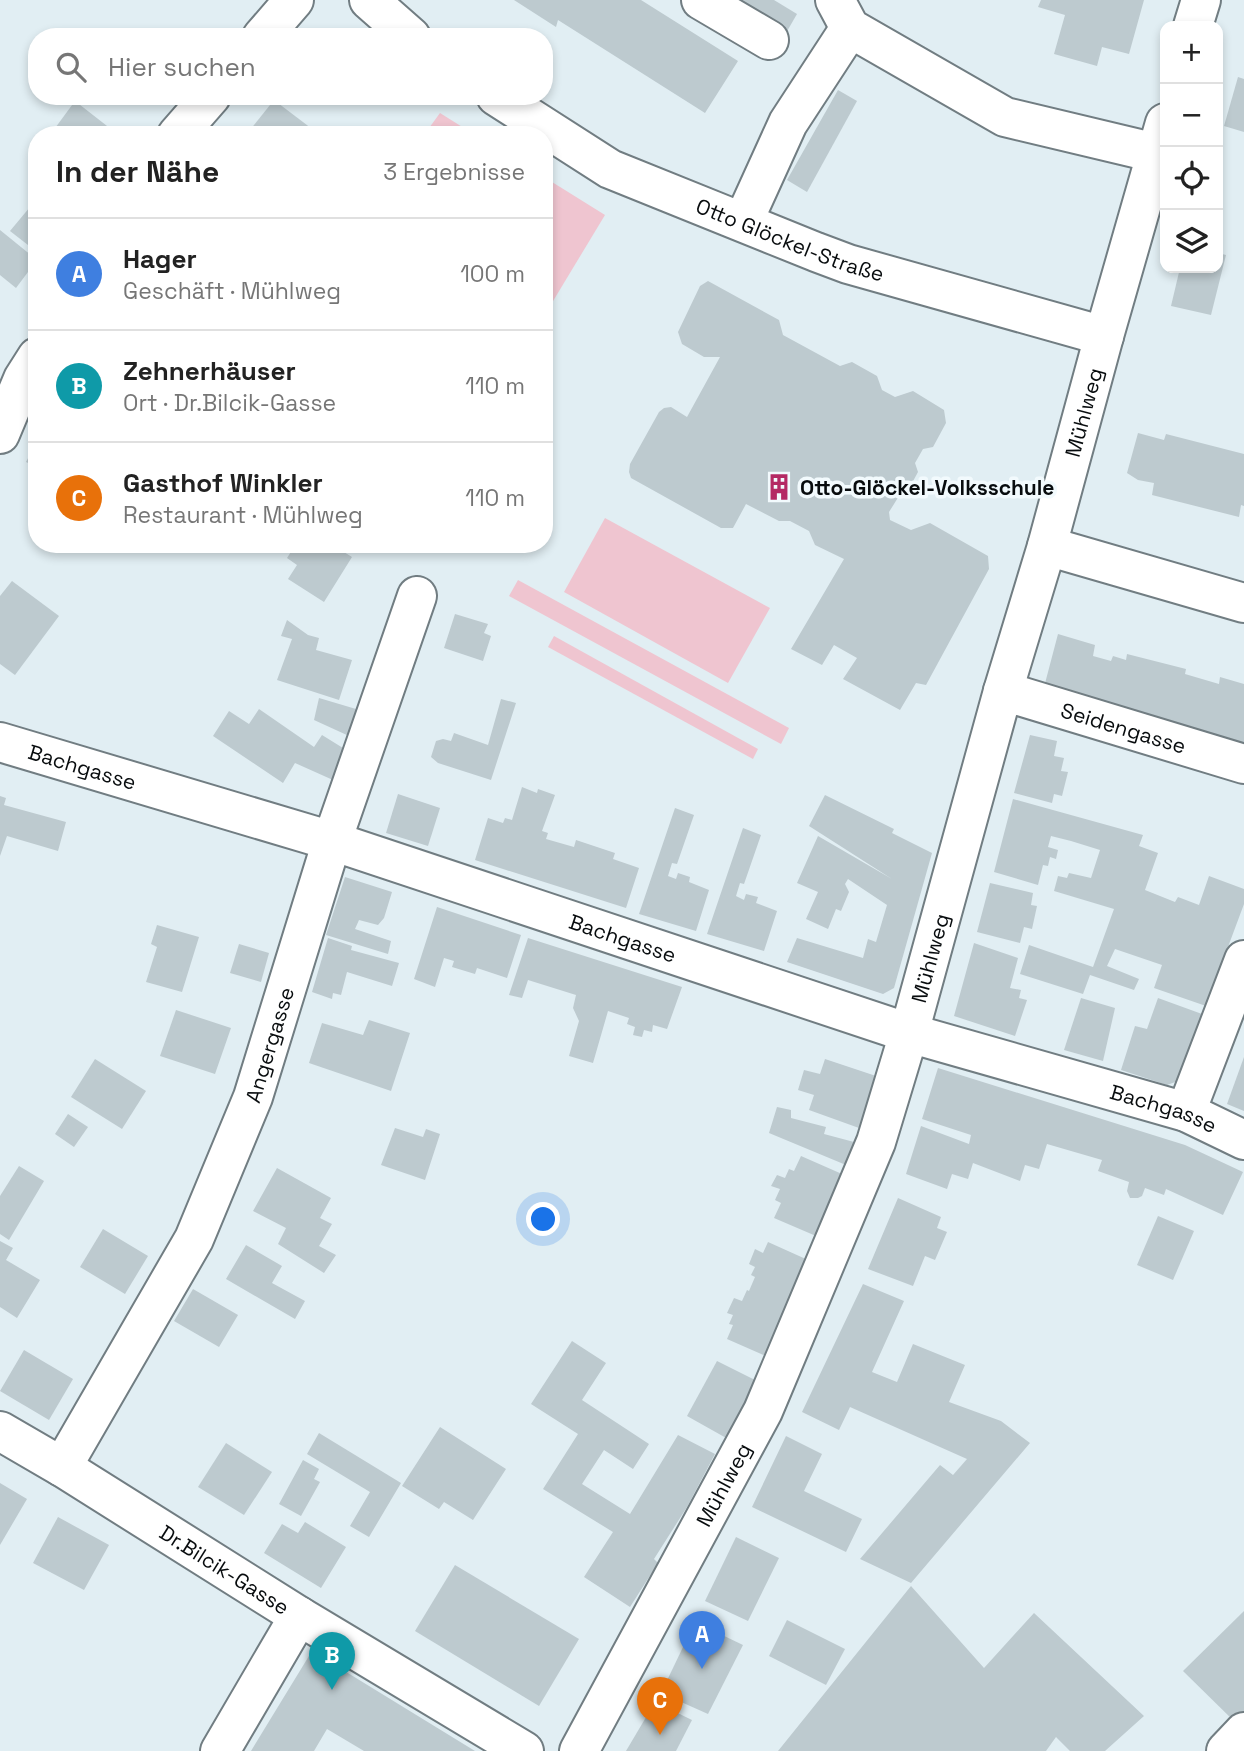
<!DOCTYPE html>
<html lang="de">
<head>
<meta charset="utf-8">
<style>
  :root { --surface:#fff; --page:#f2f2f2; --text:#222; --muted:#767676; --line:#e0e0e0; --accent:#1a73e8 }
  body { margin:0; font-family:"Space Grotesk",sans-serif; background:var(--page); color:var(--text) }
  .controls { position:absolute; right:21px; top:21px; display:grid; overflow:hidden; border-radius:14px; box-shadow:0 4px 10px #0003 }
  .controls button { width:63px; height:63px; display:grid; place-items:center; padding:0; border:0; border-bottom:2px solid var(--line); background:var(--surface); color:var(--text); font:35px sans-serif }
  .you { position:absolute; left:544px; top:1220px; width:24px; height:24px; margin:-18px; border:5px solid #fff; border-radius:50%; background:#1a73e8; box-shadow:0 0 0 10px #1a73e833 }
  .badge { display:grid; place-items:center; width:46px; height:46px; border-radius:50%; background:var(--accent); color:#fff; font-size:23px; font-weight:700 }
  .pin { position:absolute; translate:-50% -58px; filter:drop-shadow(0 2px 4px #0008) }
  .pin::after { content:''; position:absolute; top:37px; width:24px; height:21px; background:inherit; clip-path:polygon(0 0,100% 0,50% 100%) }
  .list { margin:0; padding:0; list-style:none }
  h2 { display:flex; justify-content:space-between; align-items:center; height:91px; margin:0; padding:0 28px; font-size:30px }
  h2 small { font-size:23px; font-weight:400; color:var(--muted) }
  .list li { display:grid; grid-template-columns:46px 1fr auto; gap:21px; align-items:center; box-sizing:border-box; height:112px; padding:0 28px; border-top:2px solid var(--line) }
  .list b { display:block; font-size:26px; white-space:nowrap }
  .list p { margin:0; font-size:23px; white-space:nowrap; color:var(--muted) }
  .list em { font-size:23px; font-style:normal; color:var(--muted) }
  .icon { flex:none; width:38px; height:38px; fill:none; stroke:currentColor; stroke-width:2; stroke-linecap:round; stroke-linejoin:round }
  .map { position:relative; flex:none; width:1244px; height:1751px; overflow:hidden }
  .search { position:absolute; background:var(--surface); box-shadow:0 4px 10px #0003; left:28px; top:28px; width:525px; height:77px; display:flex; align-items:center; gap:18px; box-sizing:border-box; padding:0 24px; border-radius:28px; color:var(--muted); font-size:26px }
  .panel { position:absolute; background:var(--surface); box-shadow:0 4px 10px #0003; left:28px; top:126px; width:525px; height:427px; border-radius:28px }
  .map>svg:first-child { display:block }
</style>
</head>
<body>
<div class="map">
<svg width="1244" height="1751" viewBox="0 0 1244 1751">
  <rect width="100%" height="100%" fill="#e1eef3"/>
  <g fill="#efc5d0">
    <path d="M440,113L475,135H424Z"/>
    <path d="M544,177L605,215L544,316Z"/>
    <path d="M605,518L770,608L728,683L564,592Z"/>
    <path d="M518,580L789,728L781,744L509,596Z"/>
    <path d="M554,636L758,749L753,759L548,647Z"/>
  </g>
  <g fill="#bdcacf">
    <path d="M514,0H641L738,61L705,113L558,20L556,27Z"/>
    <path d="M731,0H774L797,14L786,33Z"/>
    <path d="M1041,0H1144L1129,54L1102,47L1097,66L1054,54L1065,15L1038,7Z"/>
    <path d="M1238,77L1244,79V132L1224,126Z"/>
    <path d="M838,90L857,101L807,192L787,180Z"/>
    <path d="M274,100L320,135H246Z"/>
    <path d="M75,101L116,133L115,135H50Z"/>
    <path d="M30,207L37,212V252L10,231Z"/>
    <path d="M0,230L37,260L16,288L0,275Z"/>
    <path d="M1218,253L1226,255L1211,315L1171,306L1180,268H1218Z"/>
    <path d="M708,281L779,320L783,335L840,366L852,362L877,376L882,390L895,397L913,391L944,410L946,423L933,447L923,449L915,463L918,472L905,496H899L889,512L890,520L911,530L930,523L988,556L989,569L926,685L916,683L900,710L843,679L857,658L834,645L822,665L791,649L844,559L815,545L809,531L790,521H779L746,504L733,528H721L631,478L629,472L630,464L659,412L664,408L671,407L687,417L720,357H704L682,344L678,332L700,286Z"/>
    <path d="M1138,433L1164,440L1166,434L1244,454V506L1241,505L1239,517L1152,495L1154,483L1138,480L1127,473Z"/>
    <path d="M37,441V467L26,462Z"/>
    <path d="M296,544H331L352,557L324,602L288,579L297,565L287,558Z"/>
    <path d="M12,581L59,616L15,675L0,664V596Z"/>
    <path d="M455,614L488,624L484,633L491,636L483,661L444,648Z"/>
    <path d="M287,620L308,635L319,638L316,650L352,660L339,700L277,680L292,639L281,636Z"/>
    <path d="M1058,634L1095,645L1093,656L1111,661L1113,656L1126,660L1127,654L1186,669L1185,674L1219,684L1220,677L1244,684V745L1043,691Z"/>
    <path d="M319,698L356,709L349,736L314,720Z"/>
    <path d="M501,699L516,703L491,780L438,763L431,757L436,741L443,739L451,741L454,733L488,745Z"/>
    <path d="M259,709L314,747L322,735L343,748L333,780L295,763L283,783L213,736L229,711L249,724Z"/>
    <path d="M1030,735L1057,741L1054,756L1064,758L1061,771L1068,772L1062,796L1054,794L1052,803L1014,793Z"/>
    <path d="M522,787L537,793L538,789L555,795L542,831L548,833L546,839L574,847L576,840L615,853L613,859L639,868L626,908L475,860L488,818L503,823L505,818L512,820Z"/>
    <path d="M398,794L440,808L428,846L386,833Z"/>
    <path d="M825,795L894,829L892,833L932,853L894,988L883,994L787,962L797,938L863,958L868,939L876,942L887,905L848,879L845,884L849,892L841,911L836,909L828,929L806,919L818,892L797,883L818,836L892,879L809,826Z"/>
    <path d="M0,796L6,798L4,805L66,822L58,851L7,836L0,856Z"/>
    <path d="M1013,799L1143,835L1139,846L1158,853L1145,890L1175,902L1178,897L1199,905L1209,876L1244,889V904L1206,1006L1154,988L1162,965L1115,949L1107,966L1139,979L1134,990L1090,975L1083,994L1020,974L1029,945L1093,967L1114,909L1054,891L1058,876L1067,878L1069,873L1091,878L1100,850L1071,841L1051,836L1048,847L1058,850L1056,859L1050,857L1048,866L1043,865L1038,885L994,872Z"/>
    <path d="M675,808L694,815L677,864L672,863L668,876L676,879L678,873L690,877L689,882L709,890L696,931L639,914Z"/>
    <path d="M743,828L761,835L744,884L740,883L736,896L744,900L746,894L758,897L756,903L777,911L764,951L707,934Z"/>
    <path d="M345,877L392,892L384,918L378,925L359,920L355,929L391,941L388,954L326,935Z"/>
    <path d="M990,883L1033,893L1031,905L1037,906L1032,929L1024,927L1020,943L977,932Z"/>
    <path d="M437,907L521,935L507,978L477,968L475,974L452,967L454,961L444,958L435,987L414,979Z"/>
    <path d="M157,925L199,937L182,992L146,982L157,947L151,944Z"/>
    <path d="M328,938L352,946L351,950L399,963L392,986L347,972L341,995L333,993L332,999L312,992Z"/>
    <path d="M528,938L682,987L667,1029L653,1025L652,1032L644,1030L642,1037L633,1035L635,1027L627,1024L629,1018L608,1011L593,1063L569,1056L579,1021L573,1008L576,995L528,980L522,998L509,995Z"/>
    <path d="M974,943L1018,958L1010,988L1021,990L1019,998L1027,1000L1015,1036L954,1016Z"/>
    <path d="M239,944L269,953L261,982L230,973Z"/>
    <path d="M1081,998L1115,1008L1103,1061L1064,1050Z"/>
    <path d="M1158,998L1202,1014L1178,1081L1167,1085L1121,1070L1135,1026L1147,1029Z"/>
    <path d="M176,1010L231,1028L215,1074L160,1056Z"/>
    <path d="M369,1020L410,1033L391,1091L309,1063L322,1023L363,1035Z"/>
    <path d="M1244,1057V1111L1227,1104Z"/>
    <path d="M95,1059L146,1091L122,1129L71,1097Z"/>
    <path d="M825,1059L876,1076L859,1128L809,1110L814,1095L798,1090L804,1070L820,1074Z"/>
    <path d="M938,1068L1185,1145L1243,1172L1223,1215L1166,1189L1164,1195L1145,1188L1142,1196L1138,1198H1130L1127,1191L1129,1182L1098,1171L1102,1160L1047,1144L1039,1169L1025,1165L1020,1181L973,1163L968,1179L952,1174L947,1189L906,1174L921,1126L969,1144L971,1135L922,1119Z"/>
    <path d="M777,1107L791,1110V1118L826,1127L824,1134L854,1142L846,1165L769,1133Z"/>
    <path d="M68,1114L88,1127L74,1147L55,1134Z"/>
    <path d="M395,1128L423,1137L426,1129L440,1134L425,1180L381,1165Z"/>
    <path d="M801,1156L842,1174L816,1236L774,1218L781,1203L775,1200L780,1189L771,1186L777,1175L785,1178L789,1169L794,1171Z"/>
    <path d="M19,1166L44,1181L9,1240L0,1234V1196Z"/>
    <path d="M277,1168L331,1198L320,1218L332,1224L319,1246L336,1255L324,1273L278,1244L286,1228L253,1211Z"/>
    <path d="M898,1198L941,1217L937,1228L947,1232L935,1260L925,1256L913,1286L868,1269Z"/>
    <path d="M1158,1216L1194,1231L1173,1280L1137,1265Z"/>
    <path d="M103,1229L148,1256L125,1294L80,1267Z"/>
    <path d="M0,1241L13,1248L6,1260L40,1280L17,1318L0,1307Z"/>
    <path d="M768,1242L808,1260L766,1356L727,1339L733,1325L729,1324L733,1315L727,1313L734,1298L742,1301L747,1290L749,1291L755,1277L751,1275L755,1267L749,1264L755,1249L763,1253Z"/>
    <path d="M246,1245L282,1266L272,1283L305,1301L295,1319L226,1279Z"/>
    <path d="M863,1284L904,1301L872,1372L897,1382L913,1344L965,1365L949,1402L1001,1421L1030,1443L911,1583L860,1559L940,1465L953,1475L967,1459L850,1407L839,1430L802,1412Z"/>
    <path d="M193,1289L238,1315L219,1347L174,1321Z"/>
    <path d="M572,1341L606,1363L582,1400L649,1444L633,1469L604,1450L582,1484L630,1514L678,1435L715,1454L687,1507L654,1559L658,1563L630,1607L584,1577L613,1532L543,1489L578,1434L531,1404Z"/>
    <path d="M24,1350L73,1379L49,1420L0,1391Z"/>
    <path d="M717,1361L759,1382L728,1439L687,1416Z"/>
    <path d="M440,1427L506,1469L473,1520L444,1502L439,1509L402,1486Z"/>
    <path d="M319,1433L401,1483L369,1537L350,1526L370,1492L307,1454Z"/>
    <path d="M786,1436L822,1454L804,1491L862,1519L846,1552L752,1507Z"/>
    <path d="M226,1443L272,1472L244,1515L198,1487Z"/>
    <path d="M303,1460L319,1469L314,1479L320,1482L301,1516L279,1504Z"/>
    <path d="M0,1483L27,1499L0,1545Z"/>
    <path d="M58,1517L109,1545L84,1590L33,1563Z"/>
    <path d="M305,1522L346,1547L321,1588L264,1553L282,1524L298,1533Z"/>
    <path d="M736,1537L779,1558L748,1621L705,1601Z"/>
    <path d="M455,1565L579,1639L539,1706L415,1631Z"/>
    <path d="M911,1586L984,1668L1034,1613L1144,1716L1105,1751H1070L1056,1737L1046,1751H778Z"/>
    <path d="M1244,1611V1718L1238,1725L1183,1671Z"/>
    <path d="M787,1620L845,1649L826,1685L769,1656Z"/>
    <path d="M695,1622L743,1645L708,1714L661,1693Z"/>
    <path d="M312,1651L475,1751H364L327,1729L314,1751H251Z"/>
    <path d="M655,1702L692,1720L676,1751H626Z"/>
  </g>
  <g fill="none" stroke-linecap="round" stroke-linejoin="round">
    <defs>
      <g id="minor">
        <path d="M369,0L411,37"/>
        <path d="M701,0L769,40"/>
        <path d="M835,0L850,28L1005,117L1156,153"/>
        <path d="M1193,26L1201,0"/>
        <path d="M262,37L294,0"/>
        <path id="s1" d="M496,96L610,169L816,252L848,264L1104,336"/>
        <path d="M177,135L211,96"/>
        <path d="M743,222L788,123L850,28"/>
        <path d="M0,434L23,379L37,357"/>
        <path d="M1047,546L1244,603"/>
        <path id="s2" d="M1003,691L1244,764"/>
        <path id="s3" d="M0,742L332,841L909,1033L1186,1112L1244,1140"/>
        <path d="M1186,1112L1244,960"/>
        <path id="s4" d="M0,1431L62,1467L299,1616L524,1751"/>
        <path id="s5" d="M62,1467L194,1239L253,1097L332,841L417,596"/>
        <path d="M220,1751L299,1616"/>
        <path id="s6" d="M579,1751L763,1411L876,1142L909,1033L1003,691L1047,546L1104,336L1165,123"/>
        <path d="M1226,1751L1244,1732"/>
      </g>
    </defs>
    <use href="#minor" stroke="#717d82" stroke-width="42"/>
    <use href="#minor" stroke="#fff" stroke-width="38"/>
  </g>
  <defs>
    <symbol id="building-bare" viewBox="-9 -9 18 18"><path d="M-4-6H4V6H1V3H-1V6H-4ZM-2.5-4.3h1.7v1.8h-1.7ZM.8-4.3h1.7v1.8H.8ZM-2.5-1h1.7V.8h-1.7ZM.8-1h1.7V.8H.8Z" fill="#b42964" stroke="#f2fafd" stroke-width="2.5" paint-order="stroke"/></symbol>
  </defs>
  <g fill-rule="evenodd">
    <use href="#building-bare" x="760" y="468" width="38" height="38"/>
  </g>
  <g text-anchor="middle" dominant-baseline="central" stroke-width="7" stroke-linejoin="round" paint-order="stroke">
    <g font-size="21" fill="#080c0e" stroke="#f2fafd">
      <text stroke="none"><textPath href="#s1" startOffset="329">Otto Glöckel-Straße</textPath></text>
      <text stroke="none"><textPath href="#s6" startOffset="1437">Mühlweg</textPath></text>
      <text stroke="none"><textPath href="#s2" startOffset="126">Seidengasse</textPath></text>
      <text stroke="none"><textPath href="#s3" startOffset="86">Bachgasse</textPath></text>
      <text stroke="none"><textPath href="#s3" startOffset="653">Bachgasse</textPath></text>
      <text stroke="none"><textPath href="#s6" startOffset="870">Mühlweg</textPath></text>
      <text stroke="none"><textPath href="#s5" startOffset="472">Angergasse</textPath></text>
      <text stroke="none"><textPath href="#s3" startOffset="1220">Bachgasse</textPath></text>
      <text stroke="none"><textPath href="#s6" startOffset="303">Mühlweg</textPath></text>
      <text stroke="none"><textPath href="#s4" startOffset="264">Dr.Bilcik-Gasse</textPath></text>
    </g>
    <g font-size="21" font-weight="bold" fill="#080c0e" stroke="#f2fafd" text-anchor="start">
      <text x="800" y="487">Otto-Glöckel-Volksschule</text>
    </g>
  </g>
</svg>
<div class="controls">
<button>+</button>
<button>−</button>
<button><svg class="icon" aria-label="locate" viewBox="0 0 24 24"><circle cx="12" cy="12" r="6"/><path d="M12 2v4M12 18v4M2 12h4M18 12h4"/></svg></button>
<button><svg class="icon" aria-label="layers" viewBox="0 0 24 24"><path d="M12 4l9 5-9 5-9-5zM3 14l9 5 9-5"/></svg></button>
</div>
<div class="you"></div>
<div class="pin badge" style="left:702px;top:1669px;background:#3f7fe0">A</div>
<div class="pin badge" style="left:332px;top:1690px;background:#0f9aa8">B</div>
<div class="pin badge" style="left:660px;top:1735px;background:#e8710a">C</div>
<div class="search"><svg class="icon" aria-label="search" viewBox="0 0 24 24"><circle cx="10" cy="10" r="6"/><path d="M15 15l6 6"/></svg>Hier suchen</div>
<section class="panel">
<h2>In der Nähe<small>3 Ergebnisse</small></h2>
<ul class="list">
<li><span class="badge" style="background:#3f7fe0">A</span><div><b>Hager</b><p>Geschäft · Mühlweg</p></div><em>100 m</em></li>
<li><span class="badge" style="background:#0f9aa8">B</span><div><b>Zehnerhäuser</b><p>Ort · Dr.Bilcik-Gasse</p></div><em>110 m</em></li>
<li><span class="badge" style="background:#e8710a">C</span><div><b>Gasthof Winkler</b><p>Restaurant · Mühlweg</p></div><em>110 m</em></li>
</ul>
</section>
</div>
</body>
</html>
